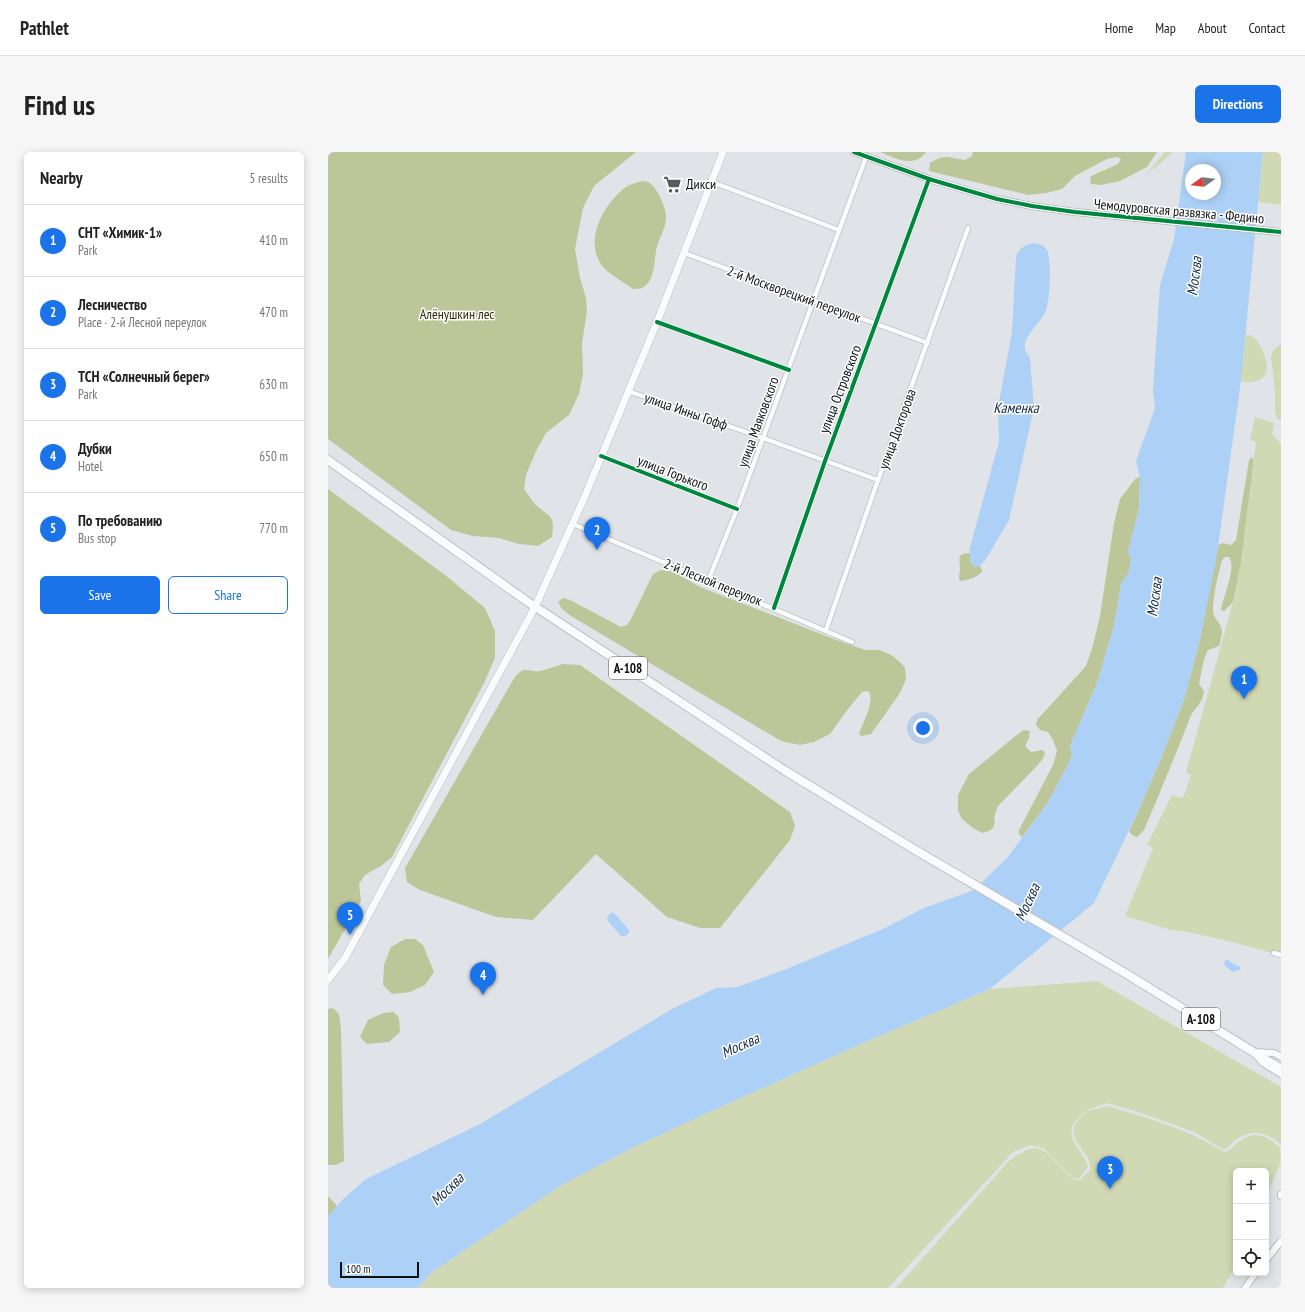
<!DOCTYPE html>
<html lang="en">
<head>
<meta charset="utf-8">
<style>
  :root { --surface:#fff; --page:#f6f6f6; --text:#222; --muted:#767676; --line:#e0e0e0; --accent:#1a73e8 }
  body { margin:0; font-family:"PT Sans Narrow",sans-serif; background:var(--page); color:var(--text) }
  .controls { position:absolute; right:12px; bottom:12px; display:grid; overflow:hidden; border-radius:6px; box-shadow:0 2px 10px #0003 }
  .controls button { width:36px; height:36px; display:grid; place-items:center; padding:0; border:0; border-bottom:1px solid var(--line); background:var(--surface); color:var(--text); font:20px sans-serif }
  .compass { position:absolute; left:857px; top:12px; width:36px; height:36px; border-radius:50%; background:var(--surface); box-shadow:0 2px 10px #0003; rotate:255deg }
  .scale { position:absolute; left:12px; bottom:10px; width:79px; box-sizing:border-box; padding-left:4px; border:2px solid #0d0f12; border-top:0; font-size:11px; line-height:14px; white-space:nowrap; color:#0d0f12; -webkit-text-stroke:3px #fff; paint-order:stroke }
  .you { position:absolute; left:595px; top:576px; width:14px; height:14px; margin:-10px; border:3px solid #fff; border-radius:50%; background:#1a73e8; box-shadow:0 0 0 6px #1a73e833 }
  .badge { display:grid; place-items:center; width:26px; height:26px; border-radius:50%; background:var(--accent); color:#fff; font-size:13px; font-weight:700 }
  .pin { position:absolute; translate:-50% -33px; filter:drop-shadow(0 1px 2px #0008) }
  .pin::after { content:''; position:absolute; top:21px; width:14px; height:12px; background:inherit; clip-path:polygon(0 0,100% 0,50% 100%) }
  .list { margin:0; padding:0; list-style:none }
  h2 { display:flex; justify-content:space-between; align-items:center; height:52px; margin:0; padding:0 16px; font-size:17px }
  h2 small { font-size:13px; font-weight:400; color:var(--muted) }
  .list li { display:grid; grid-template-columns:26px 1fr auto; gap:12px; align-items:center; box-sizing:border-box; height:72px; padding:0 16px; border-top:1px solid var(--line) }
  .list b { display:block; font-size:15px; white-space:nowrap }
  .list p { margin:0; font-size:13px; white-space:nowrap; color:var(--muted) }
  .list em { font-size:13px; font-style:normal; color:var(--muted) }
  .actions { display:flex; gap:8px; padding:12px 16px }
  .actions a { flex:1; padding:9px 0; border:1px solid var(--accent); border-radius:6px; text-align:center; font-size:14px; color:var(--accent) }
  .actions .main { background:var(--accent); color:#fff }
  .icon { flex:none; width:22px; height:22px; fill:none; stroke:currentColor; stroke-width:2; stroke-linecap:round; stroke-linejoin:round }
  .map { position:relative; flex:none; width:953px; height:1136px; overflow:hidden; border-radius:6px }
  header { display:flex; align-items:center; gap:24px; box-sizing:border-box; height:56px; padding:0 20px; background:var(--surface); border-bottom:1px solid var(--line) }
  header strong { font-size:19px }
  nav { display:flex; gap:22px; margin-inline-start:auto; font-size:14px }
  .intro { display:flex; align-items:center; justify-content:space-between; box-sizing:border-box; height:96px; padding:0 24px }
  h1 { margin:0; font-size:28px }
  .button { padding:10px 18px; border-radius:6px; background:var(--accent); color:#fff; font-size:14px; font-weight:700 }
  main { display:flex; gap:24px; padding:0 24px }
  aside { flex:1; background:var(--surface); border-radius:6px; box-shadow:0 2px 10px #0003 }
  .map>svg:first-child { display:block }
</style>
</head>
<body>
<header>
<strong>Pathlet</strong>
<nav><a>Home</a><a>Map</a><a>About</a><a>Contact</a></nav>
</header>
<div class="intro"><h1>Find us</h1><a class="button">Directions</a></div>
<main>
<aside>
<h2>Nearby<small>5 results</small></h2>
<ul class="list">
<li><span class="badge">1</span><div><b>СНТ «Химик-1»</b><p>Park</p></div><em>410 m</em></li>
<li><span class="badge">2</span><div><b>Лесничество</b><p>Place · 2-й Лесной переулок</p></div><em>470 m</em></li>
<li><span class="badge">3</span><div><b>ТСН «Солнечный берег»</b><p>Park</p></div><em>630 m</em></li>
<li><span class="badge">4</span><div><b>Дубки</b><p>Hotel</p></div><em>650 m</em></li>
<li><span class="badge">5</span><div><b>По требованию</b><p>Bus stop</p></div><em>770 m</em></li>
</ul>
<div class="actions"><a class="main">Save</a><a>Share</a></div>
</aside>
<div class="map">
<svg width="953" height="1136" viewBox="0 0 953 1136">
  <rect width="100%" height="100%" fill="#e0e4e9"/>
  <g fill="#d1d8b4">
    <path d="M837,0H845L817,24Z"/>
    <path d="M935,0H953V53L930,50Z"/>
    <path d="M917,183C918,183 922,183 923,184C932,187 940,209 939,217C937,230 923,232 913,229Z"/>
    <path d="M953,192V268H950L947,261V239L943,204L946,197Z"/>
    <path d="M927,265L946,271L944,282L953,292V803L892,787L854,779L843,778L797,764L825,696L819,693L844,643L855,646L863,623L858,620L867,588L905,450L913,410L928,290L922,288Z"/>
    <path d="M769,829L953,935V993C939,979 923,977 906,989C903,992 901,995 896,998L866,980L813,961L779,951L759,958L746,971L743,980L746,990L757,1007L760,1015L751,1027L745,1026L715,996L702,993L685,1000L560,1136H90L103,1121L232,1034L306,995L375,963L535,891L662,837Z"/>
    <path d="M779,954C820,966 860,977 896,1000C902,999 905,994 909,991C927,978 936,982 952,995L953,1009L938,1046V1019H908V1113L895,1136H568L680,1010C712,985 714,997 739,1021C743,1025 746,1029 752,1028L763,1017L760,1006L748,989L745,979L747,972L759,959Z"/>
  </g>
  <g fill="#bdc699">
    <path d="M0,0H308L266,34L255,56L247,97L252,126L258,146L259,159L254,191L255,222L251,242L241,263L218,281L209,297L198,323L196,337C200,342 203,348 207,352C222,367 227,360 224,385L210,394L191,392L171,386L145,384L123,378L0,287Z"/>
    <path d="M552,0H598C586,17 567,6 552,0Z"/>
    <path d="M645,0H829L819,15L792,29L773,33L763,32L762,31L763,24L790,12L793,7L789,5L779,7L747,24L734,37L718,41L700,43L601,19L602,11C618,1 620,6 637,8L644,4Z"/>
    <path d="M315,29C318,30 321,30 323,32C330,38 337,54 338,63C339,75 330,87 328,99C326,110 327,126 317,134C314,137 309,137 305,137C297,131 281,122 275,115C256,91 273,57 293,39C299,33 307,31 315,29Z"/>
    <path d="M924,305L925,306V314L913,410L905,450L896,459L893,458C895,446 909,414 901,405H897L894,408C890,424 885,442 885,458C885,466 891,469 893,475C895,481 893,488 891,494L880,498L876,507L871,532L876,539C874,554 866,555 862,566C847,604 832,641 816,678L809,685L806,684L801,680L832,609L857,545L872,487L890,393L895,391L903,393L908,388L921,308Z"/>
    <path d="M812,325L811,357L800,400L803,407L801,420L793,432L786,474L769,531L742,594L744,602L741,611L719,652L694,685L691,682V678L725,613L729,599L725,588L720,580L712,578L708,573L709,568L758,514L764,497L772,464L786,371L792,347L807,327Z"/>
    <path d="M0,337L117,423L157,456L167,479V506L156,531L64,705L53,714L37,723L31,732L33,749L0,807Z"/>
    <path d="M642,401V410L647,415L652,414L654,419C649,426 640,428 632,429C630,424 632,421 632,416C632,405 628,402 642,401Z"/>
    <path d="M333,418L346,420L372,435L506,487L537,498H552L565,504L577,515L578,527L572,541L543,582L534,584L531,582C534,572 548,548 540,539L534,540L520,557L502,582L486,590L472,593L453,589L243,464L234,457L230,450L235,446L242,448L293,475L299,473L303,467L325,422Z"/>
    <path d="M235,512L252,513L462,660L467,674L462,688L392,776H372L339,765L268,702L205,768L168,765L92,738L79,730L77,716L185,528C198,511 198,521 213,519C220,517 228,514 235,512Z"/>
    <path d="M696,578L702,579L701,586L697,594L703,600L715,598L717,602L714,608L706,617L670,654L666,665L667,670L665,676L661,679L654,681L645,676L634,667L630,659V643L641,622L690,582Z"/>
    <path d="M77,787H87L95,793L106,820L97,833L82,840L64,842L55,833L56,813L63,795Z"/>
    <path d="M5,856L11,862L13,877L16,1009L8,1013H0V857Z"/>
    <path d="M66,860L71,866L72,880L61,890L39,892L32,885L40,868L55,861Z"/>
    <path d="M0,1044L9,1054L0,1064Z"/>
  </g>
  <g fill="#acd0f6" fill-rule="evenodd">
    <path d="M858,0H935L913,229L888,409L872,487L857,545L832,609L807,666L766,751L662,837L535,891L375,963L306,995L232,1034L103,1121L90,1136H0V1064L16,1046L38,1027L152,972L344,857L388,836L410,835L461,816L557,776L596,756L646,738L679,706L719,652L741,611L744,602L742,594L769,531L786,474L793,432L801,420L803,407L800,400L811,357L812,325L808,309L827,256L825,238L832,133L846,87ZM863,18H887V42H863Z"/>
    <path d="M706,91C711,92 716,93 719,98C724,108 722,147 718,158C714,170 699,180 697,192C696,197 699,202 702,206L706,256L681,368L658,407L652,414L647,415L642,410V395L671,290L670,255L684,180L688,104C692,95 697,93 706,91Z"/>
    <path d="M284,760L287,762L301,778V781L297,784H293L279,768L280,764Z"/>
    <path d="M898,808H900L904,811L912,815L913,817L905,820L897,814L896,811Z"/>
  </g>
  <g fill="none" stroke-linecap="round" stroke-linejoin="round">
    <defs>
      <g id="minor">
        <path d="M384,30L511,78"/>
        <path d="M356,101L600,191"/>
        <path d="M329,170L461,218"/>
        <path d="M300,239L435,286L550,328"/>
        <path d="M273,304L409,357"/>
        <path d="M245,372L524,490"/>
        <path d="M380,429L409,357L538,5"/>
        <path d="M446,456L497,309L601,27"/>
        <path d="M498,478L550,328L640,76"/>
        <path d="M946,801L953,803"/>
      </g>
      <g id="tertiary">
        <path d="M526,0L601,27L638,38L669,47L704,54L747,60L953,80"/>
        <path d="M926,900L946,901L953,905"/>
        <path d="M929,904L935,911L953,922"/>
        <path d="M953,1042V1044"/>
        <path d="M938,1108L953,1089"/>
        <path d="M917,1136L928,1121"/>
      </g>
      <path id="secondary" d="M0,828L17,806L207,455L257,344L329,170L395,0"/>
      <path id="trunk" d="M0,308L200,450L456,618L584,696L797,821L953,917"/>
    </defs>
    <use href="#minor" stroke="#bcbfc3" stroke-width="6"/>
    <use href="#tertiary" stroke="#bcbfc3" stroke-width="8"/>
    <use href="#secondary" stroke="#bcbfc3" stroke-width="8"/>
    <use href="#trunk" stroke="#bcbfc3" stroke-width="10"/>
    <use href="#minor" stroke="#fafbfc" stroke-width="4.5"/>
    <use href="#tertiary" stroke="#fafbfc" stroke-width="6"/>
    <use href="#secondary" stroke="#fafbfc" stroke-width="7"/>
    <use href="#trunk" stroke="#fafbfc" stroke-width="8"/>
    <defs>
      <g id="cycleway">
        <path d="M526,0L601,27L638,38L669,47L704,54L747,60L953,80"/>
        <path d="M329,170L461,218"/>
        <path d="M273,304L409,357"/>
        <path d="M446,456L497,309L601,27"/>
      </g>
    </defs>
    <use href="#cycleway" stroke="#fff" stroke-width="6"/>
    <use href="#cycleway" stroke="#00873e" stroke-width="4"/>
  </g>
  <defs>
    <symbol id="supermarket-bare" viewBox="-9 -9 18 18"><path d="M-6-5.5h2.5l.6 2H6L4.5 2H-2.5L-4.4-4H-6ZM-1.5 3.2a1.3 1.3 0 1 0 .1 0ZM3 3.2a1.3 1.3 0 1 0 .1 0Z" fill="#575a5d" stroke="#fff" stroke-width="2.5" paint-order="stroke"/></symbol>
  </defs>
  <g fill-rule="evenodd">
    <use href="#supermarket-bare" x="332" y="20" width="25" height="25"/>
  </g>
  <g text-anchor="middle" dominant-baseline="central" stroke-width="3" stroke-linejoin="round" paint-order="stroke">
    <g fill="#fff" stroke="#565759" stroke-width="1">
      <rect x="281" y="505" width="38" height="22" rx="3"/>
      <rect x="854" y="856" width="38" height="22" rx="3"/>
    </g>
    <g font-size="13" font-weight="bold" fill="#0d0f12">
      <text x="300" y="516">А-108</text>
      <text x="873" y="867">А-108</text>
    </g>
    <g font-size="14" fill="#0d0f12" stroke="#fff" text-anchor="start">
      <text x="358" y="32">Дикси</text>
    </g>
    <g font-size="14" fill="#0d0f12" stroke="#fff">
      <text transform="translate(851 59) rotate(5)">Чемодуровская развязка - Федино</text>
      <text transform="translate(466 142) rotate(20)">2-й Москворецкий переулок</text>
      <text transform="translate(512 237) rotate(-69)">улица Островского</text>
      <text transform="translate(358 259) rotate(19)">улица Инны Гофф</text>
      <text transform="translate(430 270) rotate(-70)">улица Маяковского</text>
      <text transform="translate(569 277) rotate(-70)">улица Докторова</text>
      <text transform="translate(345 321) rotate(21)">улица Горького</text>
      <text transform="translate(385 430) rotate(22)">2-й Лесной переулок</text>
    </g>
    <g font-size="14" fill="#2e320c" stroke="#fff">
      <text x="129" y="162">Алёнушкин лес</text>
    </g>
    <g font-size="15" font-style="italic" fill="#112b45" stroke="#fff">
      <text transform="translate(866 124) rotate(-83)">Москва</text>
      <text x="688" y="255">Каменка</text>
      <text transform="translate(826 445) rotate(-82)">Москва</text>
      <text transform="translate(699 750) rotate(-65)">Москва</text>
      <text transform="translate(412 893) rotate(-24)">Москва</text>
      <text transform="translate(119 1037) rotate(-44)">Москва</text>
    </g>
  </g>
</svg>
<div class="controls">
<button>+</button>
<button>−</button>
<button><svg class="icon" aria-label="locate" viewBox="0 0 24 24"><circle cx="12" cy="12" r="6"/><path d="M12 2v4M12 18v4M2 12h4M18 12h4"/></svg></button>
</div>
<svg class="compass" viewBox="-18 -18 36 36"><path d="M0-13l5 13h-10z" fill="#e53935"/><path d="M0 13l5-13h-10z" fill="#767676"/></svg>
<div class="scale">100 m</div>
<div class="you"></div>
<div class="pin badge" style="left:916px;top:547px">1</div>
<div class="pin badge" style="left:269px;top:398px">2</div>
<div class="pin badge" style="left:782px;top:1037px">3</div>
<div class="pin badge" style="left:155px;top:843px">4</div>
<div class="pin badge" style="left:22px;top:783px">5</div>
</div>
</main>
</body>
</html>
